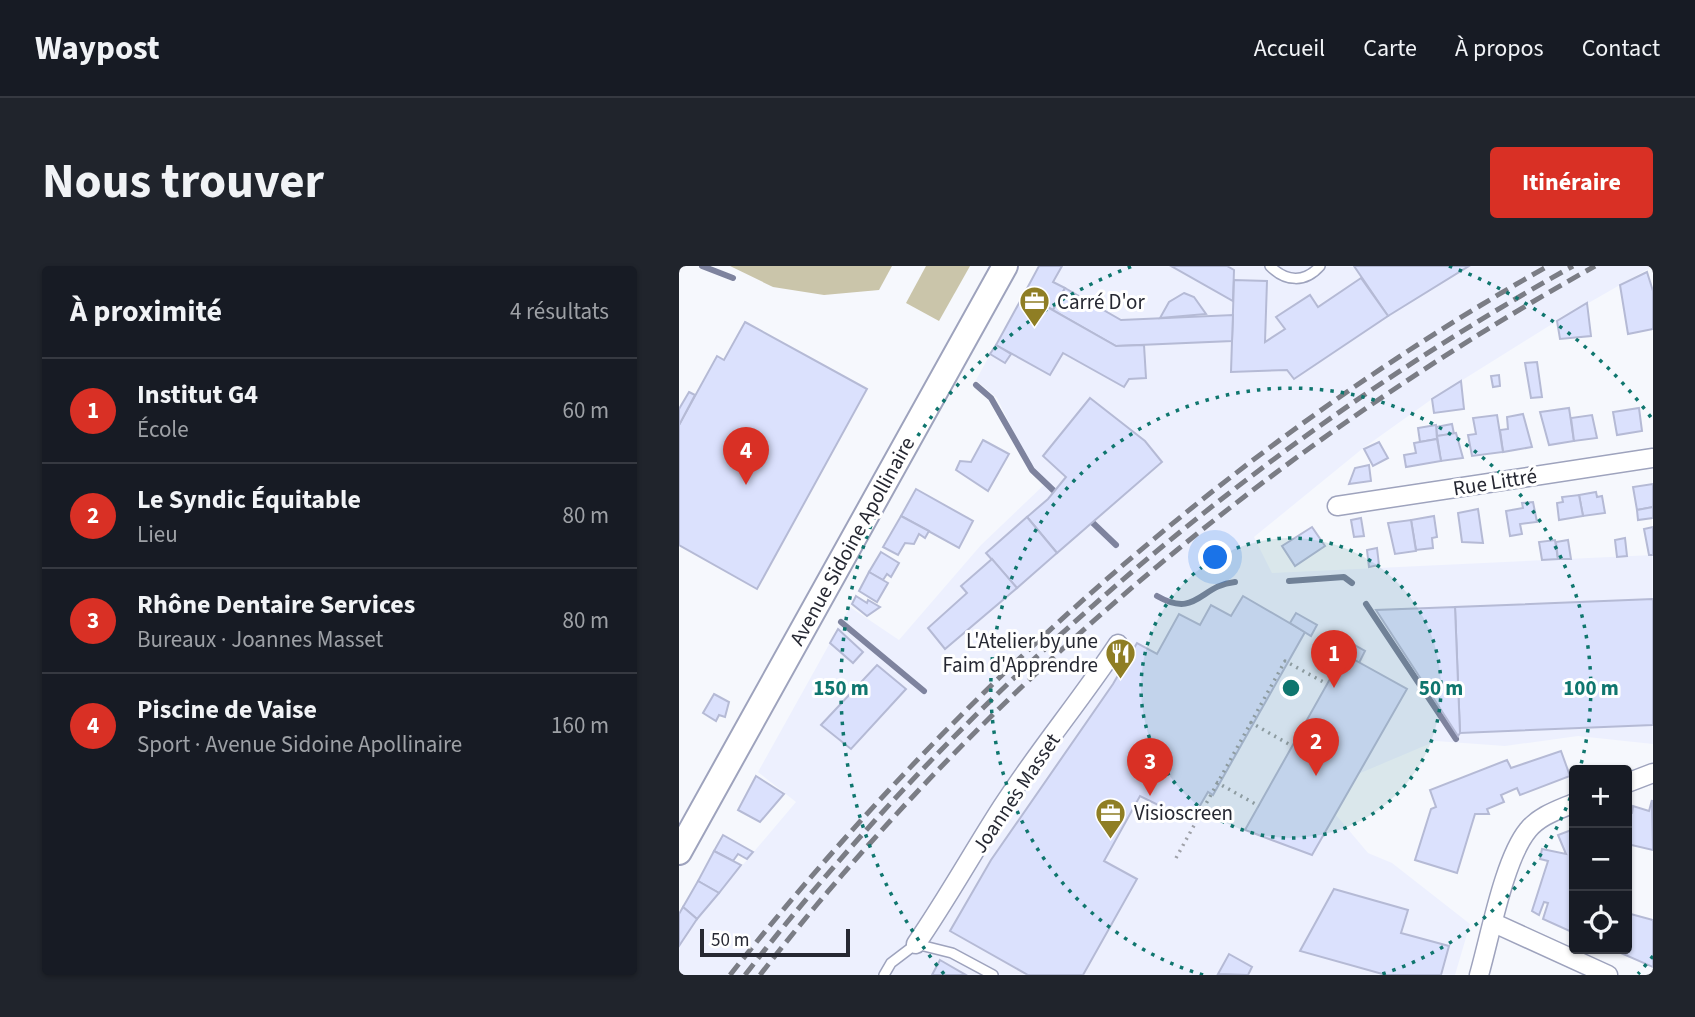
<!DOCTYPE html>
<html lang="fr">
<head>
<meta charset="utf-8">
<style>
  :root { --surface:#171b24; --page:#20242c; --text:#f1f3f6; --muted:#9ea1a6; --line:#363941; --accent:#d93025 }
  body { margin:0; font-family:"Source Sans 3",sans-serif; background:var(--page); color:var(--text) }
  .controls { position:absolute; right:21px; bottom:21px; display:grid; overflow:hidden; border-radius:7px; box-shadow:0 2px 5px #0004 }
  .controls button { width:63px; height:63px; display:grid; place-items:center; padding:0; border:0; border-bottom:2px solid var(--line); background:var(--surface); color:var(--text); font:35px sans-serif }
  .scale { position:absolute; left:21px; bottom:18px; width:150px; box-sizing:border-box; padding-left:7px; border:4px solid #262832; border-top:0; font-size:19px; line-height:24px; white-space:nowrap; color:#262832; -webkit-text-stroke:5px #fff; paint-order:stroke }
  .you { position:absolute; left:537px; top:292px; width:24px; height:24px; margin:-18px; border:5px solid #fff; border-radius:50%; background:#1a73e8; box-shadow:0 0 0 10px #1a73e833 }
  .badge { display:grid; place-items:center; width:46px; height:46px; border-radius:50%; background:var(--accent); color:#fff; font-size:23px; font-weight:700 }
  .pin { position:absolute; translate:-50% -58px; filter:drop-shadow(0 2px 4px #0008) }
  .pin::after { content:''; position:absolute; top:37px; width:24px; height:21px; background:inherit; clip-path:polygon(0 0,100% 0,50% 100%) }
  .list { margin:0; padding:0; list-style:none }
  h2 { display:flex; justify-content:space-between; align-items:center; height:91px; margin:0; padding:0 28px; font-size:30px }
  h2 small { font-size:23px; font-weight:400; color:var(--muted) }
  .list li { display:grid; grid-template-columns:46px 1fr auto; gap:21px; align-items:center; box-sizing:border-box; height:105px; padding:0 28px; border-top:2px solid var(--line) }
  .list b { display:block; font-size:26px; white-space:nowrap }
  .list p { margin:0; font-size:23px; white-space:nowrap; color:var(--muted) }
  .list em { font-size:23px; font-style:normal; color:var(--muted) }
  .icon { flex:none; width:38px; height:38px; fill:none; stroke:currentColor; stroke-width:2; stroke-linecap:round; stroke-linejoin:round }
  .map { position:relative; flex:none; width:974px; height:709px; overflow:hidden; border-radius:7px }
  header { display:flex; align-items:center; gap:42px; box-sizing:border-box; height:98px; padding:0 35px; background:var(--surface); border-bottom:2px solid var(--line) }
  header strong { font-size:33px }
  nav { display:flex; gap:38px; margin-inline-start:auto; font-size:24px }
  .intro { display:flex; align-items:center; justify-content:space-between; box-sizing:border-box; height:168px; padding:0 42px }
  h1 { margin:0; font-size:49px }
  .button { padding:18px 32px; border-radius:7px; background:var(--accent); color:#fff; font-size:24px; font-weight:700 }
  main { display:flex; gap:42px; padding:0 42px }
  aside { flex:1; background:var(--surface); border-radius:7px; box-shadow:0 2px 5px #0004 }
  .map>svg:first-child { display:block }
</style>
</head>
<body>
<header>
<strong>Waypost</strong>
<nav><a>Accueil</a><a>Carte</a><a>À propos</a><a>Contact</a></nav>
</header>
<div class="intro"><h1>Nous trouver</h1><a class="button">Itinéraire</a></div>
<main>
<aside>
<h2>À proximité<small>4 résultats</small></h2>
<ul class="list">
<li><span class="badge">1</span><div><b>Institut G4</b><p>École</p></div><em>60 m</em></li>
<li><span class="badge">2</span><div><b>Le Syndic Équitable</b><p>Lieu</p></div><em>80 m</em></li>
<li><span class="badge">3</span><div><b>Rhône Dentaire Services</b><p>Bureaux · Joannes Masset</p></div><em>80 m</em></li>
<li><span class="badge">4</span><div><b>Piscine de Vaise</b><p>Sport · Avenue Sidoine Apollinaire</p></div><em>160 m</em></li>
</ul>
</aside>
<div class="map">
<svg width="974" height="709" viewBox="0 0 974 709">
  <rect width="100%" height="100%" fill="#f6f8fd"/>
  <path fill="#edf0fe" d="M360,0H974L878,55L753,133L683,183L575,271L593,307L974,289V478L899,470L826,480L757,475L679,508L657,549L689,587L713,597L791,658L776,709H0V680L18,653L117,536L79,506L171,341L220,374L302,279L368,216L349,195L318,132L297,114Z"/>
  <g fill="#cac5aa">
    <path d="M51,0H213L200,24L145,29L94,21Z"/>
    <path d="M247,0H291L260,55L227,37Z"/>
  </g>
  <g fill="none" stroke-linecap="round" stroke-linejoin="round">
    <g stroke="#7e839e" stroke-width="6">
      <path d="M23,0L54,12"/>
      <path d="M297,119L312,132L353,204L374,224"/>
      <path d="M414,257L437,279"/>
      <path d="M610,315L665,311L673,317"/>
      <path d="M478,330C518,353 521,319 556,316"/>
      <path d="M687,338L777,473"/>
      <path d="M162,356L245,425"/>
    </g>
  </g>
  <g fill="#dbe1fd" stroke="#b5bad5" stroke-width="2">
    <path d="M360,0H383L374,16L386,22L374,44L345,28Z"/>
    <path d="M492,0H548L555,4L554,35Z"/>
    <path d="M675,0H790L709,50Z"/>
    <path d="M968,6L974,25V63L949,68L941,19Z"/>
    <path d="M682,12L709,50L615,113L608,104L552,106L555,14L588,15L586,76L606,63L597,51L631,29L639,41Z"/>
    <path d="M386,22L442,54L554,49L553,75L437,80L374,44Z"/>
    <path d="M505,27L515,31L527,48L481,52L490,36Z"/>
    <path d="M345,28L437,80L465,79L467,112L450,113L445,121L384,87L371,109L317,79Z"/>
    <path d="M908,37L912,70L881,73L878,55Z"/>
    <path d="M66,56L188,123L78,323L0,279V159L38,90L45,94Z"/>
    <path d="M317,79L332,88L326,97L311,88Z"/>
    <path d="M858,96L863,131L852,132L846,97Z"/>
    <path d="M820,109L821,120L814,121L812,110Z"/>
    <path d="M782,115L785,143L755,147L753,133Z"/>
    <path d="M10,126L16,129L0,159V143Z"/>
    <path d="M411,132L466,175L483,196L378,287L348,251L369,233L387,211L364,190Z"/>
    <path d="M890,142L895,175L870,179L861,146Z"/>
    <path d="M960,142L963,165L938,169L934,146Z"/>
    <path d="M844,148L853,181L824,186L821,164L829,163L828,151Z"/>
    <path d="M818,149L824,186L793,190L789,169L797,168L794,152Z"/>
    <path d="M913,149L918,172L895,175L892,152Z"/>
    <path d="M773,158L775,168L758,170L757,161Z"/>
    <path d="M757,159L758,173L741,176L739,162Z"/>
    <path d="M777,167L784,192L762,195L758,170Z"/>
    <path d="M758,173L762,195L727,201L725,189L737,187L735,177Z"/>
    <path d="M304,174L330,188L309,225L277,204L281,195L292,196Z"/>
    <path d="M700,176L709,192L694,200L685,183Z"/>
    <path d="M690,199L692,215L670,218L676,202Z"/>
    <path d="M974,218V241L958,244L954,221Z"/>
    <path d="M237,223L294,255L280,282L222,250Z"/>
    <path d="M917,226L918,231L923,230L926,247L904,250L900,229Z"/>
    <path d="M900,229L904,250L880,254L878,237L884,236L883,231Z"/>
    <path d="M854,236L858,256L841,258L843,268L831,270L827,245L844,242L843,237Z"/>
    <path d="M974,241V252L959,254L958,244Z"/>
    <path d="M799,243L804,277L783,276L779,247Z"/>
    <path d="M222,250L250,265L246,272L240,268L235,278L226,277L219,289L204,281Z"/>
    <path d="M755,250L758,271L753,272L754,282L737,284L732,254Z"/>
    <path d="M348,251L378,287L338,322L307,287Z"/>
    <path d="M682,252L685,270L675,271L672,254Z"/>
    <path d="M732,254L737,285L716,288L709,257Z"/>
    <path d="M633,261L646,280L616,300L603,280Z"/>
    <path d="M974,261V289H970L965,263Z"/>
    <path d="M946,272L948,290L938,291L936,274Z"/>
    <path d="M876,274L879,293L863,294L860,276Z"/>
    <path d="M889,274L892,293H879L877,276Z"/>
    <path d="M698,282L700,299L690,301L688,284Z"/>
    <path d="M202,286L220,297L212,311L208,308L204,314L190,306Z"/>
    <path d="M313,293L338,322L266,383L249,362L288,327L282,320Z"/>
    <path d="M190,306L209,317L198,336L180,325Z"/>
    <path d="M177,330L188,337L189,334L201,341L188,350L173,338Z"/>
    <path d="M564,330L626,366L534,529L529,526L512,555L461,530L425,595L458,613L404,709H349L271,665L312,594L434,418L458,377L478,388L500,348L521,359L532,339L552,350Z"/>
    <path d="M974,333V459L781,467L776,341Z"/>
    <path d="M776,341L781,467L779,470L697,344Z"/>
    <path d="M617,347L638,359L632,370L611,357Z"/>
    <path d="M159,363L184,386L174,397L151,377Z"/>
    <path d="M665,373L686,385L680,397L658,385Z"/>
    <path d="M665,388L728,423L633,589L566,564Z"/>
    <path d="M198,399L227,423L172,483L142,459Z"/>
    <path d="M35,428L50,436L46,451L40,449L37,455L24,447Z"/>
    <path d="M882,485L891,510L841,529L838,522L822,529L825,536L808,543L810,548H796L778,607L736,594L752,543L757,541L751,524L828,494L832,502Z"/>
    <path d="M77,510L105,528L81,556L59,544Z"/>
    <path d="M973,534L974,584L948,578V549L953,547L954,540L970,545Z"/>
    <path d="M895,563V667L864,653L869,637L865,636L860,649L853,645L869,595L861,593L863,583L887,588L879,569Z"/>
    <path d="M44,569L74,586L68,593L59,588L54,595L35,585Z"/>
    <path d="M35,585L62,599L40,627L19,615Z"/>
    <path d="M19,615L40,627L18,653L4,641Z"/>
    <path d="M655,623L729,644L722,667L770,680L762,709H707L621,685Z"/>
    <path d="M4,641L18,653L0,680V648Z"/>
    <path d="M948,647L974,654V701L935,684L948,683Z"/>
    <path d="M550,688L573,701L569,709L539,708Z"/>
    <path d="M261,694L287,709H253Z"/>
  </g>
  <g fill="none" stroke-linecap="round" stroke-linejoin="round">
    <defs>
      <g id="lane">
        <path d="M591,0C607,16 626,17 641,0"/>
        <path d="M205,709L212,697L237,678L273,687L314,709"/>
      </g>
      <g id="street">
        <path d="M658,240L974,192"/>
        <path d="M948,517L974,507"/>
        <path d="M815,657L929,709"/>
        <path d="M237,678C268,633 294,586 323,541C359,485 402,434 439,378"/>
        <path d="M800,709C811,671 825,593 849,564C860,550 879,544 895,537"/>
      </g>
      <path id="secondary" d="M0,586L326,0"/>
    </defs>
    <use href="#lane" stroke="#9ea3bd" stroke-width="12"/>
    <use href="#street" stroke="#9ea3bd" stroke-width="21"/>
    <use href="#secondary" stroke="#9ea3bd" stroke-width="28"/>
    <g stroke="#9fa1a8" stroke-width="3.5" stroke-dasharray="2 5" stroke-linecap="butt">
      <path d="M571,456L613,480"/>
      <path d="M537,516L580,540"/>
      <path d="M497,592L606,395L648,418"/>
    </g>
    <use href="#lane" stroke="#fff" stroke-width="9"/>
    <use href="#street" stroke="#fff" stroke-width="18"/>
    <use href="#secondary" stroke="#fff" stroke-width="24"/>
    <g stroke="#7b7d85" stroke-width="5" stroke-dasharray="14 7" stroke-linecap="butt">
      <path d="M51,709C276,425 553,178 869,0"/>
      <path d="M66,709C290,421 576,177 894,0"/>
      <path d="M81,709C307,419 596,179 916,0"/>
    </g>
  </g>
  <circle cx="612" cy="422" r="150" fill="#0f766e" fill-opacity=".12"/>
  <g fill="none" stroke="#0f766e" stroke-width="3.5" stroke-dasharray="3.5 7">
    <circle cx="612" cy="422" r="150"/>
    <path d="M895 522A300 300 0 0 1 700 709M524 709A300 300 0 1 1 901 502"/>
    <path d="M974 690A450 450 0 0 1 959 708M265 708A450 450 0 0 1 454 0M770 0A450 450 0 0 1 974 154"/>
  </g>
  <defs>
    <symbol id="office-pin" viewBox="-11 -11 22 30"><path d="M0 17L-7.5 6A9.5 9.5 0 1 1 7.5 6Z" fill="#8f7e24" stroke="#fff"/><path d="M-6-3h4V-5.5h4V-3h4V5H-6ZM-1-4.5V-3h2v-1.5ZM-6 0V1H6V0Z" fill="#fff"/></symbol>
    <symbol id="restaurant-pin" viewBox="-11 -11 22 30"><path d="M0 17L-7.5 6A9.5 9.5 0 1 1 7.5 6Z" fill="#8f7e24" stroke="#fff"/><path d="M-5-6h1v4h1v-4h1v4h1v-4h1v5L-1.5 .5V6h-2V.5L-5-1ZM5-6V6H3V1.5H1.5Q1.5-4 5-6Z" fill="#fff"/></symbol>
  </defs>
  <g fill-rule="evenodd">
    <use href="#office-pin" x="338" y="18" width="35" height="47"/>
    <use href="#restaurant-pin" x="424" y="370" width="35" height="47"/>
    <use href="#office-pin" x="414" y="530" width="35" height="47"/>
  </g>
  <g text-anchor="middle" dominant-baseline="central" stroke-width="6" stroke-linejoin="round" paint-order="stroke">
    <g font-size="21" fill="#262832" stroke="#fff" text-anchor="start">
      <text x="378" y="36">Carré D'or</text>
      <text x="419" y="375" text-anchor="end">L'Atelier by une<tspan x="419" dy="24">Faim d'Apprendre</tspan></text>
      <text x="455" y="547">Visioscreen</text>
    </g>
    <g font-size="21" fill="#262832" stroke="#fff">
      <text transform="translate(816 216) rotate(-9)">Rue Littré</text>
      <text transform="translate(173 275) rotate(-61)">Avenue Sidoine Apollinaire</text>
      <text transform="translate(337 527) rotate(-56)">Joannes Masset</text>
    </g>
  </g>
  <circle cx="612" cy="422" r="10" fill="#0f766e" stroke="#fff" stroke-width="3.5"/>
  <g font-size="21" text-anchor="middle" font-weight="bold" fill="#0f766e" stroke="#fff" stroke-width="6" stroke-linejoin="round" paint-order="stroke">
    <text x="762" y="429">50 m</text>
    <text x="912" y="429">100 m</text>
    <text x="162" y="429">150 m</text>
  </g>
</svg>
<div class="controls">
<button>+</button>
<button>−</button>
<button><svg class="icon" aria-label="locate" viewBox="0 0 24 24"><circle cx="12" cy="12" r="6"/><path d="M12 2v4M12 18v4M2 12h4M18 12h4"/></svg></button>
</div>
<div class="scale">50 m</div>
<div class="you"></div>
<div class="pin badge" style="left:655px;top:422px">1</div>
<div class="pin badge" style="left:637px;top:510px">2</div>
<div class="pin badge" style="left:471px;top:530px">3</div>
<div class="pin badge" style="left:67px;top:219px">4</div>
</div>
</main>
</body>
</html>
